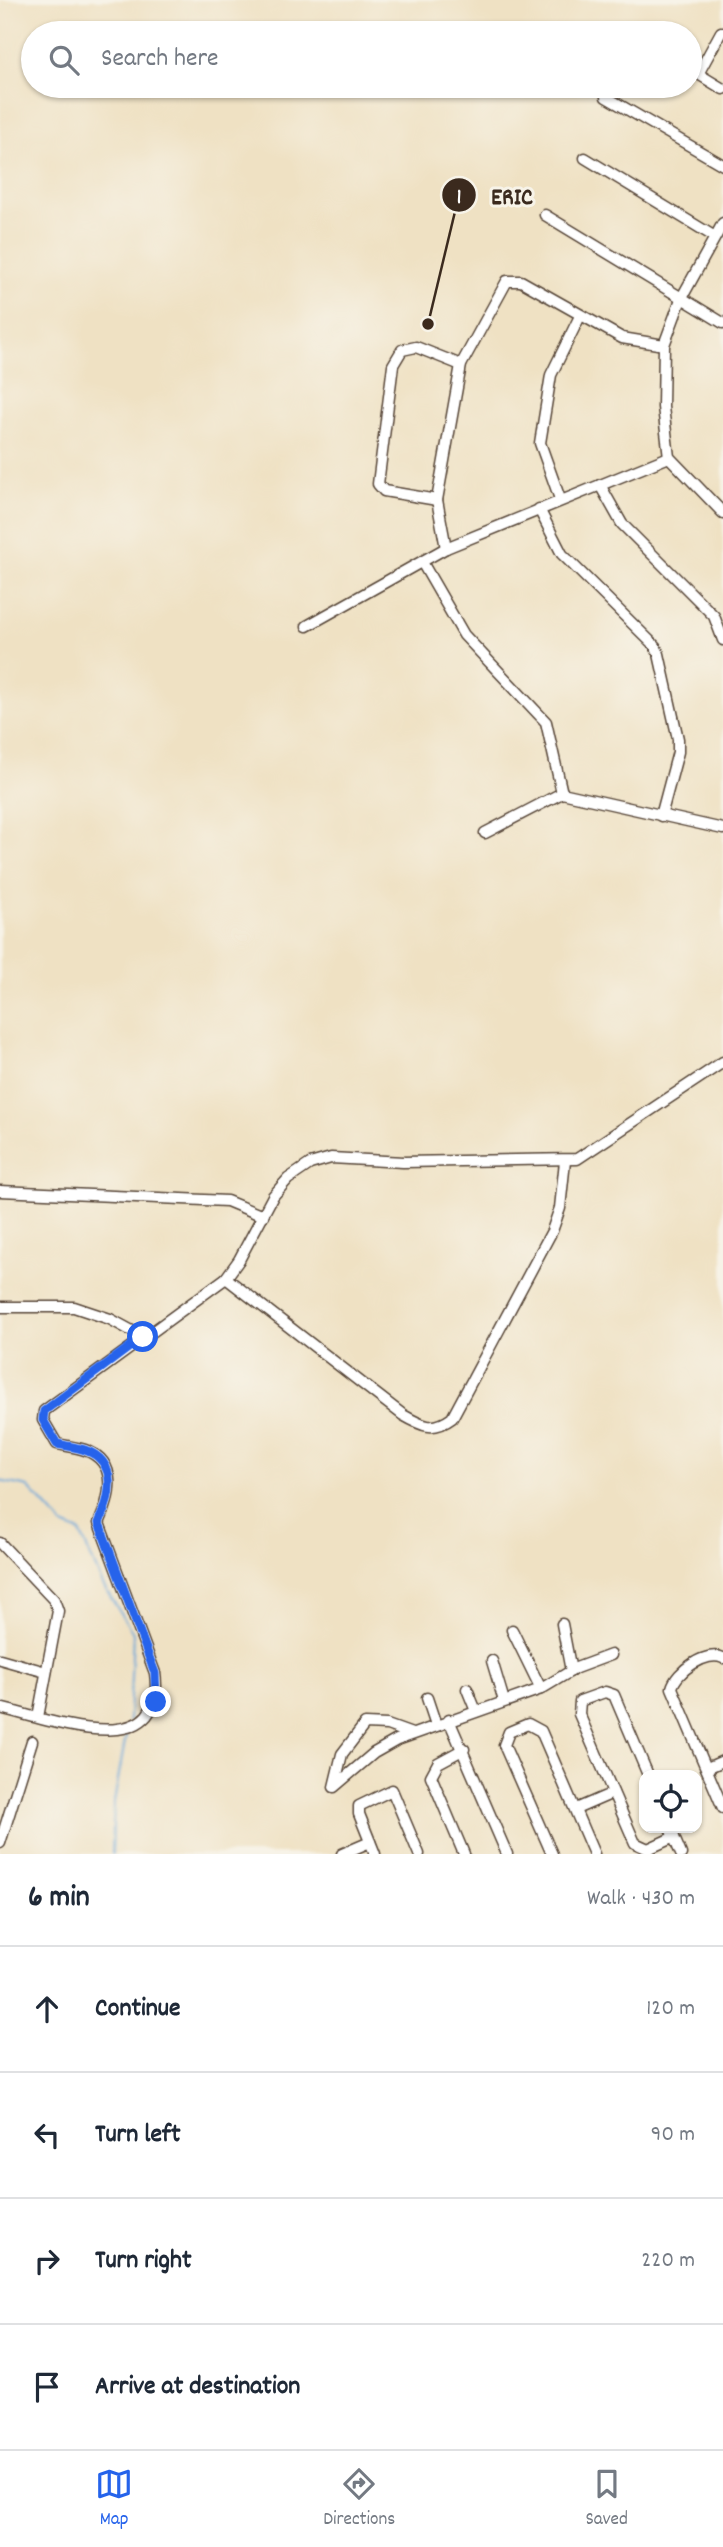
<!DOCTYPE html>
<html lang="en">
<head>
<meta charset="utf-8">
<style>
  :root { --surface:#fff; --page:#f6f6f7; --text:#1f2937; --muted:#747a83; --line:#e0e1e3; --accent:#2563eb }
  body { margin:0; font-family:Dekko,sans-serif; background:var(--page); color:var(--text) }
  .controls { position:absolute; right:21px; bottom:21px; display:grid; overflow:hidden; border-radius:14px; box-shadow:0 2px 5px #0004 }
  .controls button { width:63px; height:63px; display:grid; place-items:center; padding:0; border:0; border-bottom:2px solid var(--line); background:var(--surface); color:var(--text); font:35px sans-serif }
  .stop { position:absolute; width:21px; height:21px; margin:-16px; border:5px solid #2563eb; border-radius:50%; background:#fff }
  .stop.end { background:#2563eb; border-color:#fff; box-shadow:0 2px 7px #0008 }
  .list { margin:0; padding:0; list-style:none }
  h2 { display:flex; justify-content:space-between; align-items:center; height:91px; margin:0; padding:0 28px; font-size:30px }
  h2 small { font-size:23px; font-weight:400; color:var(--muted) }
  .list li { display:grid; grid-template-columns:46px 1fr auto; gap:21px; align-items:center; box-sizing:border-box; height:126px; padding:0 28px; border-top:2px solid var(--line) }
  .list b { display:block; font-size:26px; white-space:nowrap }
  .list em { font-size:23px; font-style:normal; color:var(--muted) }
  .icon { flex:none; width:38px; height:38px; fill:none; stroke:currentColor; stroke-width:2; stroke-linecap:round; stroke-linejoin:round }
  .map { position:relative; flex:none; width:723px; height:1854px; overflow:hidden }
  .search { position:absolute; background:var(--surface); box-shadow:0 2px 5px #0004; left:21px; right:21px; top:21px; height:77px; display:flex; align-items:center; gap:18px; box-sizing:border-box; padding:0 24px; border-radius:38px; color:var(--muted); font-size:26px }
  .sheet { height:595px; background:var(--surface) }
  nav { display:flex; justify-content:space-around; align-items:center; box-sizing:border-box; height:98px; border-top:2px solid var(--line); background:var(--surface); font-size:19px; color:var(--muted) }
  nav a { display:grid; justify-items:center; gap:4px }
  nav .on { color:var(--accent) }
  .map>svg:first-child { display:block }
</style>
</head>
<body>
<div class="map">
<svg width="723" height="1854" viewBox="0 0 723 1854">
  <rect width="100%" height="100%" fill="#f7f3e8"/>
  <filter id="ink" filterUnits="userSpaceOnUse"><feTurbulence type="fractalNoise" baseFrequency=".0143" numOctaves="2"/><feDisplacementMap in="SourceGraphic" scale="14" xChannelSelector="R" yChannelSelector="G"/><feConvolveMatrix kernelMatrix="1 2 1 2 8 2 1 2 1" color-interpolation-filters="sRGB"/></filter>
  <filter id="wash" filterUnits="userSpaceOnUse"><feTurbulence type="fractalNoise" baseFrequency=".00686" numOctaves="4" result="noise"/><feDisplacementMap in="SourceGraphic" scale="28" xChannelSelector="R" yChannelSelector="G"/><feGaussianBlur stdDeviation="1.57" result="paint"/><feColorMatrix in="noise" values="0 0 0 0 0 0 0 0 0 0 0 0 0 0 0 0 0 1.4 0 .05"/><feComposite in="paint" operator="in"/></filter>
  <g filter="url(#wash)">
    <rect width="100%" height="100%" fill="#efe1c3"/>
    <g fill="none" stroke-linecap="round" stroke-linejoin="round">
      <g stroke="#65a5d8" stroke-width="2">
        <path d="M0,1481L28,1487L63,1525L80,1532L103,1585L133,1633L129,1721"/>
        <path d="M112,1854L114,1802L127,1730"/>
      </g>
    </g>
  </g>
  <g filter="url(#ink)">
    <g fill="none" stroke-linecap="round" stroke-linejoin="round">
      <defs>
        <g id="minor">
          <path d="M690,69L723,89"/>
          <path d="M698,74L721,32"/>
          <path d="M606,97L723,165"/>
          <path d="M585,158L715,237"/>
          <path d="M545,215L723,323"/>
          <path d="M723,223L681,299L664,345L663,407L669,457L723,513"/>
          <path d="M600,485L622,524L714,616L723,640"/>
          <path d="M560,499L540,443L551,375L580,316"/>
          <path d="M437,500L384,491L378,484L393,365L402,350L416,347L461,365"/>
          <path d="M539,509L562,554L655,646L659,654L678,739V752L661,816"/>
          <path d="M446,548L437,500L461,365L507,281H521L622,338L664,345"/>
          <path d="M423,564L464,635L546,722L562,793L723,829"/>
          <path d="M307,626L446,548L669,457"/>
          <path d="M485,833L562,793"/>
          <path d="M0,1191L227,1201L263,1216"/>
          <path d="M226,1278L403,1415C422,1426 433,1432 452,1418L552,1231L560,1208L565,1161"/>
          <path d="M0,1307H74L110,1319L143,1337"/>
          <path d="M0,1543L54,1600L58,1611L38,1717"/>
          <path d="M562,1624L571,1671"/>
          <path d="M512,1630L541,1689"/>
          <path d="M723,1658C707,1650 676,1671 672,1688L723,1808"/>
          <path d="M0,1659L46,1672"/>
          <path d="M492,1661L504,1701"/>
          <path d="M467,1689L476,1711"/>
          <path d="M427,1698L436,1725"/>
          <path d="M0,1708C47,1719 168,1766 155,1673L99,1523C110,1499 120,1462 85,1450C76,1447 66,1446 57,1444L43,1420L44,1411L226,1278L239,1260L273,1196L288,1179L310,1164L331,1158L403,1162L577,1159L723,1062"/>
          <path d="M449,1720L507,1854"/>
          <path d="M412,1734L387,1725L365,1724L342,1754L334,1787L374,1753L397,1740L541,1689L576,1668L611,1655"/>
          <path d="M464,1749L438,1763L431,1776L464,1854"/>
          <path d="M707,1768L723,1761"/>
          <path d="M648,1775L614,1695L605,1692L580,1701L579,1714L635,1843L648,1849L674,1837"/>
          <path d="M576,1809L613,1793"/>
          <path d="M670,1828L681,1854"/>
          <path d="M0,1843L32,1741"/>
          <path d="M342,1854L370,1842"/>
          <path d="M375,1854L359,1814V1806L392,1790L419,1854"/>
          <path d="M552,1854L504,1745L509,1732L528,1724L541,1731L594,1854"/>
        </g>
      </defs>
      <use href="#minor" stroke="#564537" stroke-width="13"/>
      <use href="#minor" stroke="#fff" stroke-width="10"/>
    </g>
  </g>
  <g fill="none" stroke-linecap="round" stroke-linejoin="round" filter="url(#ink)">
    <path stroke="#2563eb" stroke-width="9" d="M143,1337L44,1411L43,1420L57,1444C66,1446 76,1447 85,1450C120,1462 110,1499 99,1523L155,1673L156,1702"/>
  </g>
  <path fill="none" stroke="#3b2a1e" stroke-width="2.5" d="M428 324L459 195"/>
  <g fill="#3b2a1e" stroke="#f7f3e8" stroke-width="2.5">
    <circle cx="428" cy="324" r="7"/>
    <circle cx="459" cy="195" r="18"/>
  </g>
  <g font-size="21" text-anchor="middle" font-weight="bold" fill="#fff">
    <text x="459" y="203">1</text>
  </g>
  <g font-size="24" text-anchor="middle" font-weight="bold" fill="#3b2a1e" stroke="#f7f3e8" stroke-width="6" stroke-linejoin="round" paint-order="stroke">
    <text x="512" y="204">ERIC</text>
  </g>
</svg>
<div class="controls">
<button><svg class="icon" aria-label="locate" viewBox="0 0 24 24"><circle cx="12" cy="12" r="6"/><path d="M12 2v4M12 18v4M2 12h4M18 12h4"/></svg></button>
</div>
<div class="stop" style="left:143px;top:1337px"></div>
<div class="stop end" style="left:156px;top:1702px"></div>
<div class="search"><svg class="icon" aria-label="search" viewBox="0 0 24 24"><circle cx="10" cy="10" r="6"/><path d="M15 15l6 6"/></svg>Search here</div>
</div>
<section class="sheet">
<h2>6 min<small>Walk · 430 m</small></h2>
<ul class="list">
<li><svg class="icon" aria-label="ahead" viewBox="0 0 24 24"><path d="M12 20V5M6 11l6-6 6 6"/></svg><div><b>Continue</b></div><em>120 m</em></li>
<li><svg class="icon" aria-label="left" viewBox="0 0 24 24"><path d="M17 20v-9H6M10 6l-5 5 5 5"/></svg><div><b>Turn left</b></div><em>90 m</em></li>
<li><svg class="icon" aria-label="right" viewBox="0 0 24 24"><path d="M7 20v-9h11M14 6l5 5-5 5"/></svg><div><b>Turn right</b></div><em>220 m</em></li>
<li><svg class="icon" aria-label="arrive" viewBox="0 0 24 24"><path d="M6 21V4h12l-3 4 3 4H6"/></svg><div><b>Arrive at destination</b></div></li>
</ul>
</section>
<nav>
<a class="on"><svg class="icon" aria-label="map" viewBox="0 0 24 24"><path d="M3 6l6-2 6 2 6-2v14l-6 2-6-2-6 2zM9 4v14M15 6v14"/></svg>Map</a>
<a><svg class="icon" aria-label="directions" viewBox="0 0 24 24"><path d="M12 3l9 9-9 9-9-9zM9 14v-3h6M13 9l2 2-2 2"/></svg>Directions</a>
<a><svg class="icon" aria-label="saved" viewBox="0 0 24 24"><path d="M7 4h10v16l-5-4-5 4z"/></svg>Saved</a>
</nav>
</body>
</html>
